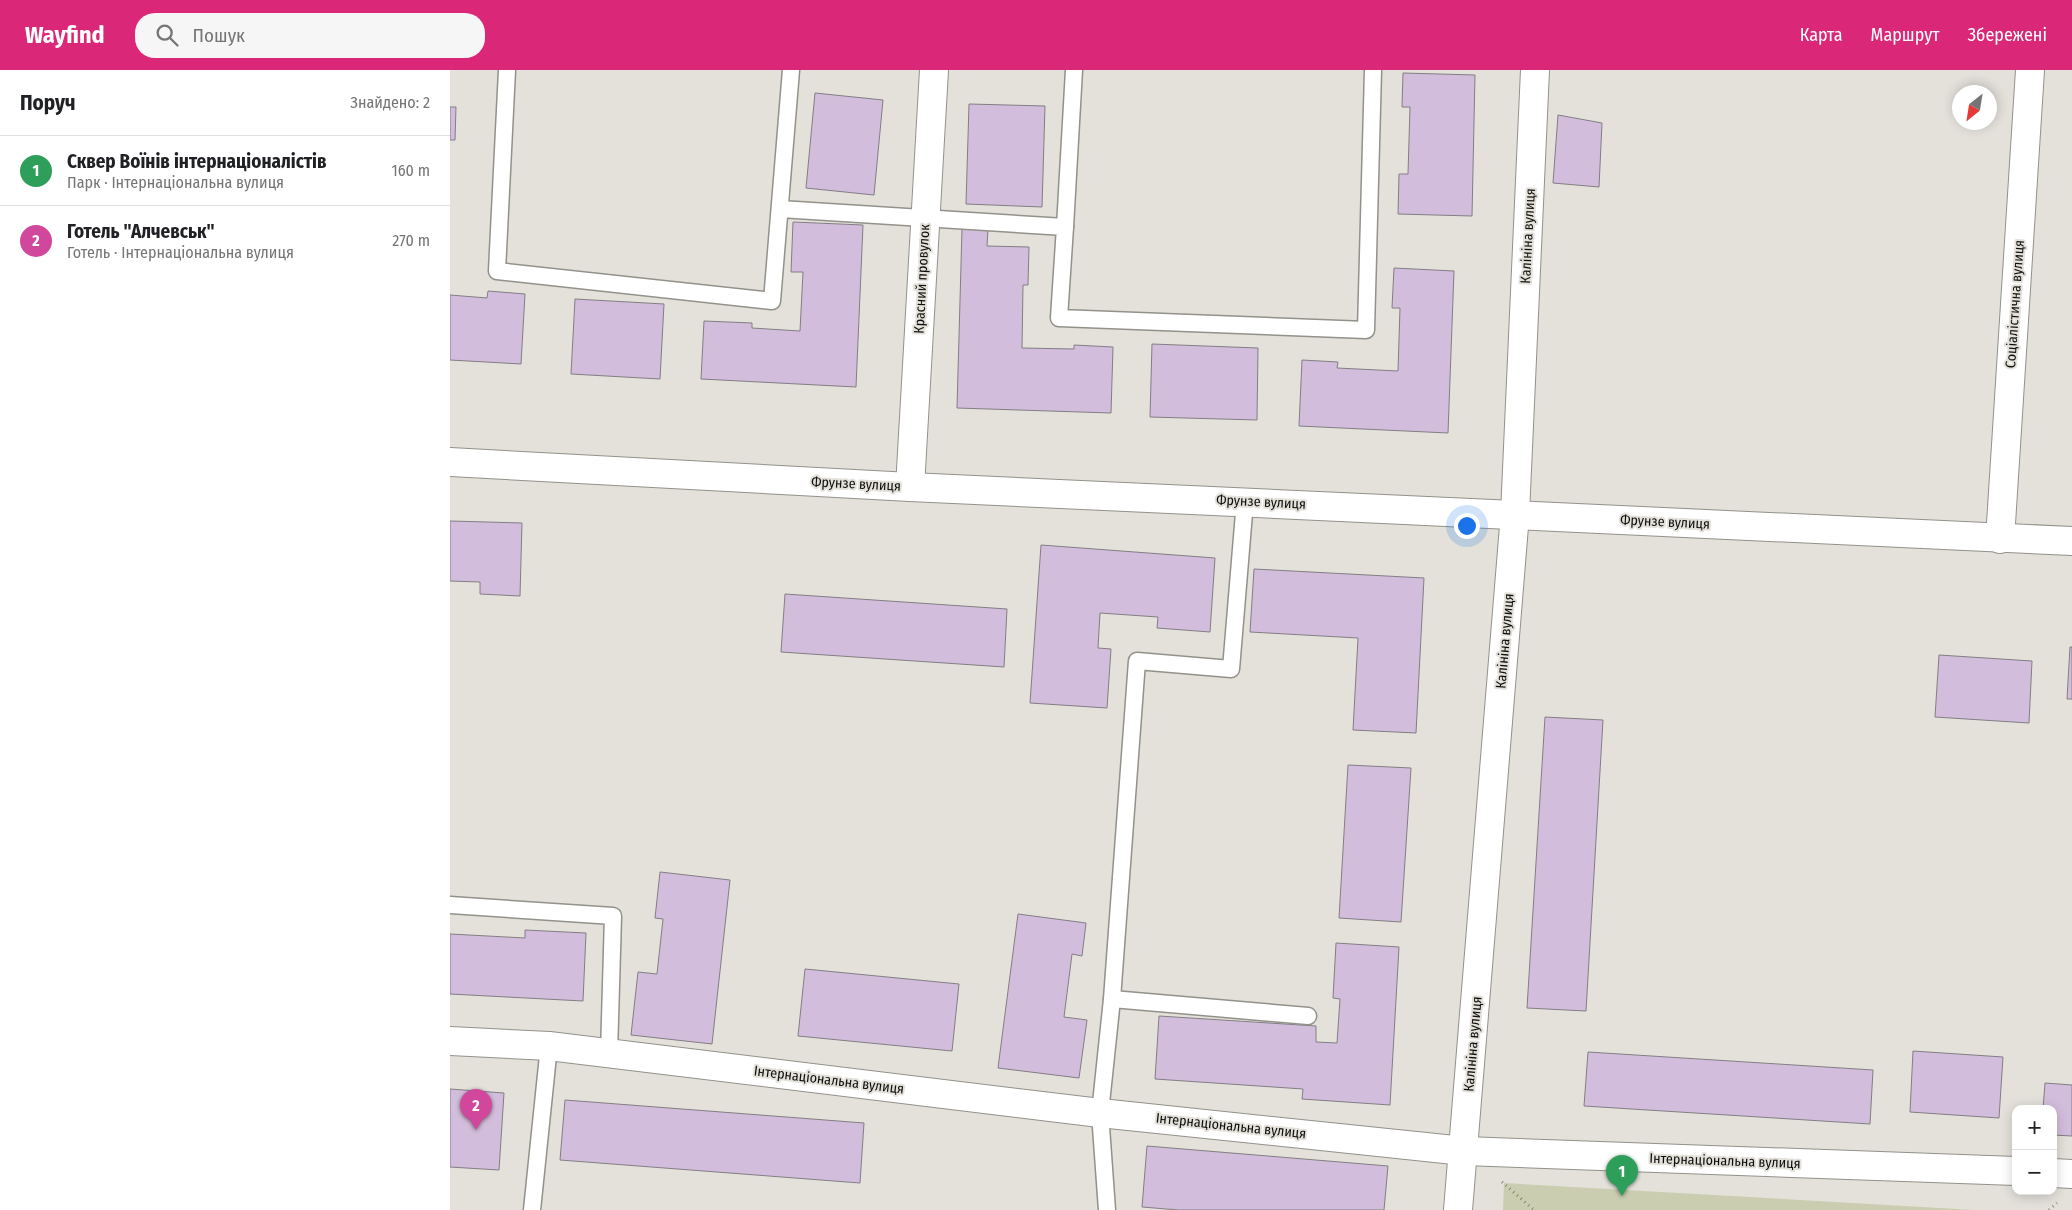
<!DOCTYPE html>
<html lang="uk">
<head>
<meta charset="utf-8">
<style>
  :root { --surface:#fff; --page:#f6f6f6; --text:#202124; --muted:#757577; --line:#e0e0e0; --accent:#db2777 }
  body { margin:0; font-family:"Fira Sans Condensed",sans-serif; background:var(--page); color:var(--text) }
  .controls { position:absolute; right:15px; bottom:15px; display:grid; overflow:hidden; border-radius:10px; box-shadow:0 2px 12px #0003 }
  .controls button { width:45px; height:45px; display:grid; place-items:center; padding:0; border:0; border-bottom:1px solid var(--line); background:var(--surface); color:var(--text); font:25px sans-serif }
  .compass { position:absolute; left:1502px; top:15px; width:45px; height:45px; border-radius:50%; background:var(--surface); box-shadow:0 2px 12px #0003; rotate:210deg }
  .you { position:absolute; left:1016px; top:455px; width:18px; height:18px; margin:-12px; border:4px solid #fff; border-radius:50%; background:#1a73e8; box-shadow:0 0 0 8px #1a73e833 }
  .badge { display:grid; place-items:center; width:32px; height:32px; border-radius:50%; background:var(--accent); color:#fff; font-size:16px; font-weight:700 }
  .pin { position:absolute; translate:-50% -41px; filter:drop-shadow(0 1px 2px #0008) }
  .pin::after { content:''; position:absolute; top:26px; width:18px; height:15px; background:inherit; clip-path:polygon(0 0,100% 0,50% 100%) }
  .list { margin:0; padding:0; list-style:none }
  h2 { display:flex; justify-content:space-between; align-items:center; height:65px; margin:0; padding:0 20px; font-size:21px }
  h2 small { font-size:16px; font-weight:400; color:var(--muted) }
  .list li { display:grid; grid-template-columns:32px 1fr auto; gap:15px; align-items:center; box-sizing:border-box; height:70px; padding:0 20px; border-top:1px solid var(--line) }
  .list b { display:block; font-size:19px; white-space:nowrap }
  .list p { margin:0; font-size:16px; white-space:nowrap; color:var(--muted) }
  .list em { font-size:16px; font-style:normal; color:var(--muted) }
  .icon { flex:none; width:28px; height:28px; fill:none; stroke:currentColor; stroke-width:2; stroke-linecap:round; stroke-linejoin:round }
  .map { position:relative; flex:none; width:1622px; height:1140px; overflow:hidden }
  header { display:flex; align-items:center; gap:30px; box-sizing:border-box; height:70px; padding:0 25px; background:var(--accent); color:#fff }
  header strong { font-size:24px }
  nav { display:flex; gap:28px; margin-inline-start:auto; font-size:18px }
  .search { width:350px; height:45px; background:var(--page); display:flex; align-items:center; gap:12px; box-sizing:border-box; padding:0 18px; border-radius:20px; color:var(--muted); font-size:19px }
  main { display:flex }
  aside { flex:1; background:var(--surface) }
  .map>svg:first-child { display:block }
</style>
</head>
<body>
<header>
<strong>Wayfind</strong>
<div class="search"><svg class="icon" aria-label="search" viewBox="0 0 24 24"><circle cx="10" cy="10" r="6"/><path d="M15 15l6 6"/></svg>Пошук</div>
<nav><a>Карта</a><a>Маршрут</a><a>Збережені</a></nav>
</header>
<main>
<aside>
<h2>Поруч<small>Знайдено: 2</small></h2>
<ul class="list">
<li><span class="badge" style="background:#2e9e5b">1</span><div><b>Сквер Воїнів інтернаціоналістів</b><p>Парк · Інтернаціональна вулиця</p></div><em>160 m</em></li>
<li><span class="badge" style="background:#d1479c">2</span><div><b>Готель &quot;Алчевськ&quot;</b><p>Готель · Інтернаціональна вулиця</p></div><em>270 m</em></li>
</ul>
</aside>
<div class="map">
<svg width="1622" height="1140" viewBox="0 0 1622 1140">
  <rect width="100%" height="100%" fill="#e3e1da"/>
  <path fill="#cacdb0" d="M1054,1113L1524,1140H1053Z"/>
  <g fill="#d3bddc" stroke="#827e84">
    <path d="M953,3L1025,5L1022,146L948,144L949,104H958L960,37H952Z"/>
    <path d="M365,23L433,30L424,125L356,118Z"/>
    <path d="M519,34L595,36L592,137L516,134Z"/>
    <path d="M0,37H6L5,70H0Z"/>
    <path d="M1108,45L1152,53L1149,117L1103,113Z"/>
    <path d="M343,152L413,155L406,317L251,309L254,251L302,253V258L350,261L353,202H341Z"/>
    <path d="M512,159H538L537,176L579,177L578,215H573L572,278L624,279V275L663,277L661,343L507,338Z"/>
    <path d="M944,198L1004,201L998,363L849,356L852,290L888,292L887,298L948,301L950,238H942Z"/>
    <path d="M38,221L75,224L71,294L0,290V225L37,228Z"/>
    <path d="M125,229L214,234L210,309L121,304Z"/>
    <path d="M702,274L808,278L807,350L700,347Z"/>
    <path d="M0,451L72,453L70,526L30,524V512L0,511Z"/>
    <path d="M591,475L765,488L760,562L707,558L708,547L650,543L648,578L661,579L657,638L580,633Z"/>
    <path d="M804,499L974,508L966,663L903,660L908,568L800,562Z"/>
    <path d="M335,524L557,539L554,597L331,582Z"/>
    <path d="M1620,577H1622V629H1617Z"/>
    <path d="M1489,585L1582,591L1579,653L1485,647Z"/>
    <path d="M1095,647L1153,650L1136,941L1077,938Z"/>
    <path d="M898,695L961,698L951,852L889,848Z"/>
    <path d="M210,802L280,810L262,974L181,965L188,902L207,904L213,849L205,848Z"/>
    <path d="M568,844L636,853L632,886L622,884L614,947L637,950L629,1008L548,998Z"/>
    <path d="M75,860L136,863L133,931L0,924V864L75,868Z"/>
    <path d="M886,873L949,877L940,1035L852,1029L853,1019L705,1009L709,946L866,956V972L887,973L890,929L883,928Z"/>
    <path d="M355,899L509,914L502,981L348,966Z"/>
    <path d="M1463,981L1553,987L1549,1048L1460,1042Z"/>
    <path d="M1138,982L1423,1000L1420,1054L1134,1036Z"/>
    <path d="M1595,1013L1622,1015V1066L1603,1065V1039H1593Z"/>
    <path d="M0,1019L54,1023L49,1100L0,1097Z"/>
    <path d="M115,1030L414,1053L410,1113L110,1090Z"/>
    <path d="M697,1076L938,1096L934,1140H729L692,1137Z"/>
  </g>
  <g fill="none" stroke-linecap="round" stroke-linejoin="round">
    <defs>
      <g id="lane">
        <path d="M57,0L47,201L322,231L341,0"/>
        <path d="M330,139L615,157L609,248L916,260L923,0"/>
        <path d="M615,157L624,0"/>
        <path d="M0,835L163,846L159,984"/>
        <path d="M662,929L858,946"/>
        <path d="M82,1140L99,976"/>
        <path d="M657,1140L650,1043L662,929L687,591L781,599L795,431"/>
      </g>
      <g id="street">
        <path d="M460,417L484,0"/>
        <path d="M1550,469L1580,0"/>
        <path d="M0,971L99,976L650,1043L1014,1081L1566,1101"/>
        <path d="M1603,1103L1622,1104"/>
      </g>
      <g id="secondary">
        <path d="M0,392L460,417L1622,471"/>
        <path d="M1008,1140L1065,444L1085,0"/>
      </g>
    </defs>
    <use href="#lane" stroke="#92918a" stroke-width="19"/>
    <use href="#street" stroke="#92918a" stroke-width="30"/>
    <use href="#secondary" stroke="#92918a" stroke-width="30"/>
    <g stroke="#83827d" stroke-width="3" stroke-dasharray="1 4" stroke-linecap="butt">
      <path d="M1052,1112L1084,1140"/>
      <path d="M1599,1140L1607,1133"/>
    </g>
    <use href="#lane" stroke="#fff" stroke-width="16"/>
    <use href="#street" stroke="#fff" stroke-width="28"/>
    <use href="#secondary" stroke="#fff" stroke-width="28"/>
  </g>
  <g text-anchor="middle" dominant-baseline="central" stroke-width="4" stroke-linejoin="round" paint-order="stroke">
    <g font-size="14" fill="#0e0e0b" stroke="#e3e1da">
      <text transform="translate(1078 166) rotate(-87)">Калініна вулиця</text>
      <text transform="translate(472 209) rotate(-87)">Красний провулок</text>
      <text transform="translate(1565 234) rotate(-86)">Соціалістична вулиця</text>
      <text transform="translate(406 414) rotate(3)">Фрунзе вулиця</text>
      <text transform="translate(811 432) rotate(3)">Фрунзе вулиця</text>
      <text transform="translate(1215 452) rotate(3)">Фрунзе вулиця</text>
      <text transform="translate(1055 571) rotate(-85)">Калініна вулиця</text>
      <text transform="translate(1023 974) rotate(-85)">Калініна вулиця</text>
      <text transform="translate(379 1010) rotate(7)">Інтернаціональна вулиця</text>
      <text transform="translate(781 1056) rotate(6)">Інтернаціональна вулиця</text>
      <text transform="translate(1275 1091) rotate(2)">Інтернаціональна вулиця</text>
    </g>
  </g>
</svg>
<div class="controls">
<button>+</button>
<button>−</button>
</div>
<svg class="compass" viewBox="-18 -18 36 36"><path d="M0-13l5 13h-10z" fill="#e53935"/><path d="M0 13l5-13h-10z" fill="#757577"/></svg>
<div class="you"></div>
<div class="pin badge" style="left:1172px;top:1126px;background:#2e9e5b">1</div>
<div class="pin badge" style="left:26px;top:1060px;background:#d1479c">2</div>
</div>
</main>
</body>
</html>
